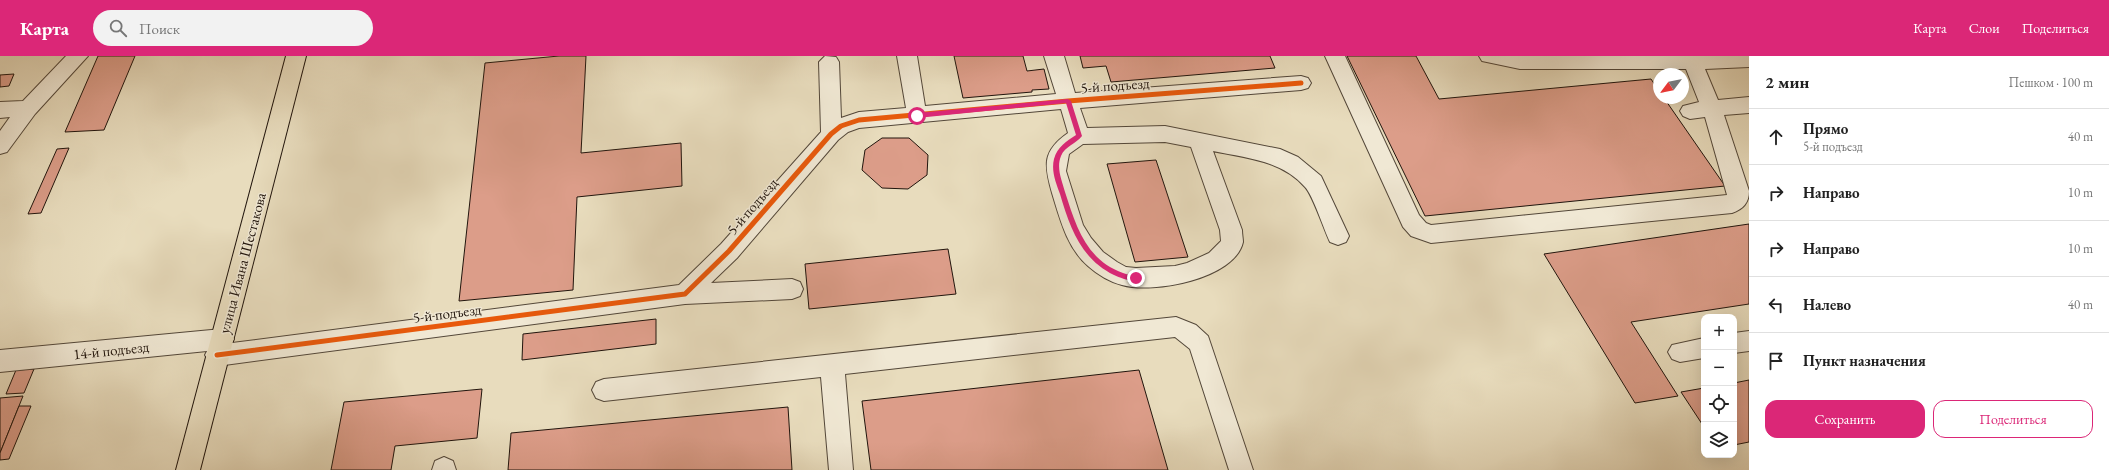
<!DOCTYPE html>
<html lang="ru">
<head>
<meta charset="utf-8">
<style>
  :root { --surface:#fff; --page:#f2f2f2; --text:#222; --muted:#767676; --line:#e0e0e0; --accent:#db2777 }
  body { margin:0; font-family:"EB Garamond",serif; background:var(--page); color:var(--text) }
  .controls { position:absolute; right:12px; bottom:12px; display:grid; overflow:hidden; border-radius:8px; box-shadow:0 4px 16px #0002 }
  .controls button { width:36px; height:36px; display:grid; place-items:center; padding:0; border:0; border-bottom:1px solid var(--line); background:var(--surface); color:var(--text); font:20px sans-serif }
  .compass { position:absolute; left:1653px; top:12px; width:36px; height:36px; border-radius:50%; background:var(--surface); box-shadow:0 4px 16px #0002; rotate:238deg }
  .stop { position:absolute; width:12px; height:12px; margin:-9px; border:3px solid #db2777; border-radius:50%; background:#fff }
  .stop.end { background:#db2777; border-color:#fff; box-shadow:0 1px 4px #0008 }
  .list { margin:0; padding:0; list-style:none }
  h2 { display:flex; justify-content:space-between; align-items:center; height:52px; margin:0; padding:0 16px; font-size:17px }
  h2 small { font-size:13px; font-weight:400; color:var(--muted) }
  .list li { display:grid; grid-template-columns:26px 1fr auto; gap:12px; align-items:center; box-sizing:border-box; height:56px; padding:0 16px; border-top:1px solid var(--line) }
  .list b { display:block; font-size:15px; white-space:nowrap }
  .list p { margin:0; font-size:13px; white-space:nowrap; color:var(--muted) }
  .list em { font-size:13px; font-style:normal; color:var(--muted) }
  .actions { display:flex; gap:8px; padding:12px 16px }
  .actions a { flex:1; padding:9px 0; border:1px solid var(--accent); border-radius:12px; text-align:center; font-size:14px; color:var(--accent) }
  .actions .main { background:var(--accent); color:#fff }
  .icon { flex:none; width:22px; height:22px; fill:none; stroke:currentColor; stroke-width:2; stroke-linecap:round; stroke-linejoin:round }
  .map { position:relative; flex:none; width:1749px; height:414px; overflow:hidden }
  header { display:flex; align-items:center; gap:24px; box-sizing:border-box; height:56px; padding:0 20px; background:var(--accent); color:#fff }
  header strong { font-size:19px }
  nav { display:flex; gap:22px; margin-inline-start:auto; font-size:14px }
  .search { width:280px; height:36px; background:var(--page); display:flex; align-items:center; gap:10px; box-sizing:border-box; padding:0 14px; border-radius:22px; color:var(--muted); font-size:15px }
  main { display:flex }
  aside { flex:1; background:var(--surface) }
  .map>svg:first-child { display:block }
</style>
</head>
<body>
<header>
<strong>Карта</strong>
<div class="search"><svg class="icon" aria-label="search" viewBox="0 0 24 24"><circle cx="10" cy="10" r="6"/><path d="M15 15l6 6"/></svg>Поиск</div>
<nav><a>Карта</a><a>Слои</a><a>Поделиться</a></nav>
</header>
<main>
<div class="map">
<svg width="1749" height="414" viewBox="0 0 1749 414">
  <rect width="100%" height="100%" fill="#e8dcbd"/>
  <filter id="stains"><feTurbulence type="fractalNoise" baseFrequency=".005" numOctaves="4"/><feColorMatrix values="0 0 0 0 .2 0 0 0 0 .09 0 0 0 0 .02 0 0 0 .5 -.17"/></filter>
  <radialGradient id="worn" r=".72"><stop offset=".6" stop-color="#630" stop-opacity="0"/><stop offset="1" stop-color="#630" stop-opacity=".3"/></radialGradient>
  <g fill="#dc9d89" stroke="#21150d">
    <path d="M98,0H135L104,74L65,76Z"/>
    <path d="M559,0H586L581,97L681,87L682,130L577,141L573,234L459,245L485,7Z"/>
    <path d="M954,0H1023L1027,15L1044,13L1049,33L1032,34V36L963,42Z"/>
    <path d="M1080,0H1270L1275,12L1111,26L1106,10L1083,12Z"/>
    <path d="M1347,0H1416L1439,43L1651,23L1659,35V42H1664L1725,130L1425,160Z"/>
    <path d="M14,18L9,30L0,31V19Z"/>
    <path d="M882,82H909L928,99L927,119L908,133L882,132L862,114L865,94Z"/>
    <path d="M69,92L41,157L28,158L57,93Z"/>
    <path d="M1156,104L1188,201L1135,206L1107,108Z"/>
    <path d="M1749,168V248L1631,266L1678,340L1635,347L1544,198Z"/>
    <path d="M948,193L956,238L809,253L805,208Z"/>
    <path d="M656,263V288L522,304L523,278Z"/>
    <path d="M34,313L24,337L6,338L16,314Z"/>
    <path d="M1139,314L1168,414H871L862,345Z"/>
    <path d="M1749,324V386L1734,389V327Z"/>
    <path d="M1704,332V371L1681,336Z"/>
    <path d="M482,333L477,382L395,390L391,414H331L344,346Z"/>
    <path d="M23,340L19,350L0,397V342Z"/>
    <path d="M19,350H31L9,403L0,404V397Z"/>
    <path d="M788,351L792,414H508L511,377Z"/>
  </g>
  <g fill="none" stroke-linecap="round" stroke-linejoin="round">
    <defs>
      <g id="minor">
        <path d="M66,0H88L35,58L7,96L0,98V75L10,61L0,62V46L23,45Z"/>
        <path d="M825,0L836,1L839,6L841,62L859,56L906,52L897,0H917L925,50L1056,38L1044,0H1064L1075,37L1301,20L1308,22L1311,27L1308,32L1301,34L1080,52L1087,72L1165,70L1280,93L1298,101L1321,120L1349,180L1346,186L1338,189L1330,186C1324,174 1313,139 1305,131C1281,104 1246,102 1213,95L1242,174C1242,178 1243,183 1243,186C1235,223 1153,238 1122,229C1110,226 1097,218 1088,210C1067,192 1060,163 1052,137C1044,109 1042,95 1068,77L1061,53L859,72L848,76L838,84L737,202L711,227L792,223L800,226L803,233L800,240L792,243L685,248L217,310L209,306L205,299L207,295L0,316V294L222,273L230,276L234,283L232,287L679,229L721,188L821,76L819,6ZM1165,86L1191,91L1220,174L1221,185L1209,197L1187,207L1175,210L1136,212L1126,211L1117,206L1103,196L1091,182L1083,169L1066,115L1069,98L1083,88Z"/>
        <path d="M1325,0H1345L1419,159L1426,167L1431,169L1727,139L1705,61L1690,63L1683,60L1680,55L1683,50L1699,46L1686,13H1520L1482,5L1479,0H1749V11L1705,13L1718,44L1749,41V57L1724,59L1749,135C1749,147 1743,153 1732,157L1431,187L1411,180L1403,171Z"/>
        <path d="M1176,261L1196,269L1208,280L1253,414H1229L1190,293L1175,281L845,318L853,414H829L821,321L604,345L596,342L592,334L596,326L604,323Z"/>
        <path d="M1749,275V295L1734,297V277Z"/>
        <path d="M1704,282V302L1680,306L1672,303L1668,296L1672,289Z"/>
        <path d="M444,401L453,405L456,414H432L435,405Z"/>
      </g>
      <path id="major" d="M286,0H306L200,414H176Z"/>
    </defs>
    <use href="#minor" stroke="#534739" stroke-width="2"/>
    <use href="#major" stroke="#21150d" stroke-width="2"/>
    <use href="#minor" fill="#f0e8d4" fill-rule="evenodd"/>
    <use href="#major" fill="#e8dcbd" fill-rule="evenodd"/>
    <defs>
      <path id="cycleway" d="M217,299L685,238L729,195L831,78L841,70L859,64L1068,45L1301,27"/>
    </defs>
    <use href="#cycleway" stroke="#f0e8d4" stroke-width="8"/>
    <use href="#cycleway" stroke="#e8590c" stroke-width="5"/>
  </g>
  <path fill="#db2777" d="M1068,43L1071,45L1082,80C1076,88 1065,90 1061,100C1056,112 1062,125 1065,136C1076,170 1086,204 1123,217C1128,219 1133,219 1138,220V224C1130,226 1121,222 1114,219C1081,203 1070,172 1060,138C1056,127 1051,115 1054,103C1057,91 1067,85 1076,79L1066,47L917,62L914,60L917,57Z"/>
  <g text-anchor="middle" dominant-baseline="central" stroke-width="3" stroke-linejoin="round" paint-order="stroke">
    <g font-size="15" fill="#21150d" stroke="#f0e8d4">
      <text transform="translate(1115 29) rotate(-4)">5-й подъезд</text>
      <text transform="translate(752 150) rotate(-49)">5-й подъезд</text>
      <text transform="translate(242 207) rotate(-75)">улица Ивана Шестакова</text>
      <text transform="translate(447 257) rotate(-7)">5-й подъезд</text>
      <text transform="translate(111 294) rotate(-6)">14-й подъезд</text>
    </g>
  </g>
  <rect width="100%" height="100%" filter="url(#stains)"/>
  <rect width="100%" height="100%" fill="url(#worn)"/>
</svg>
<div class="controls">
<button>+</button>
<button>−</button>
<button><svg class="icon" aria-label="locate" viewBox="0 0 24 24"><circle cx="12" cy="12" r="6"/><path d="M12 2v4M12 18v4M2 12h4M18 12h4"/></svg></button>
<button><svg class="icon" aria-label="layers" viewBox="0 0 24 24"><path d="M12 4l9 5-9 5-9-5zM3 14l9 5 9-5"/></svg></button>
</div>
<svg class="compass" viewBox="-18 -18 36 36"><path d="M0-13l5 13h-10z" fill="#e53935"/><path d="M0 13l5-13h-10z" fill="#767676"/></svg>
<div class="stop" style="left:917px;top:60px"></div>
<div class="stop end" style="left:1136px;top:222px"></div>
</div>
<aside>
<h2>2 мин<small>Пешком · 100 m</small></h2>
<ul class="list">
<li><svg class="icon" aria-label="ahead" viewBox="0 0 24 24"><path d="M12 20V5M6 11l6-6 6 6"/></svg><div><b>Прямо</b><p>5-й подъезд</p></div><em>40 m</em></li>
<li><svg class="icon" aria-label="right" viewBox="0 0 24 24"><path d="M7 20v-9h11M14 6l5 5-5 5"/></svg><div><b>Направо</b></div><em>10 m</em></li>
<li><svg class="icon" aria-label="right" viewBox="0 0 24 24"><path d="M7 20v-9h11M14 6l5 5-5 5"/></svg><div><b>Направо</b></div><em>10 m</em></li>
<li><svg class="icon" aria-label="left" viewBox="0 0 24 24"><path d="M17 20v-9H6M10 6l-5 5 5 5"/></svg><div><b>Налево</b></div><em>40 m</em></li>
<li><svg class="icon" aria-label="arrive" viewBox="0 0 24 24"><path d="M6 21V4h12l-3 4 3 4H6"/></svg><div><b>Пункт назначения</b></div></li>
</ul>
<div class="actions"><a class="main">Сохранить</a><a>Поделиться</a></div>
</aside>
</main>
</body>
</html>
